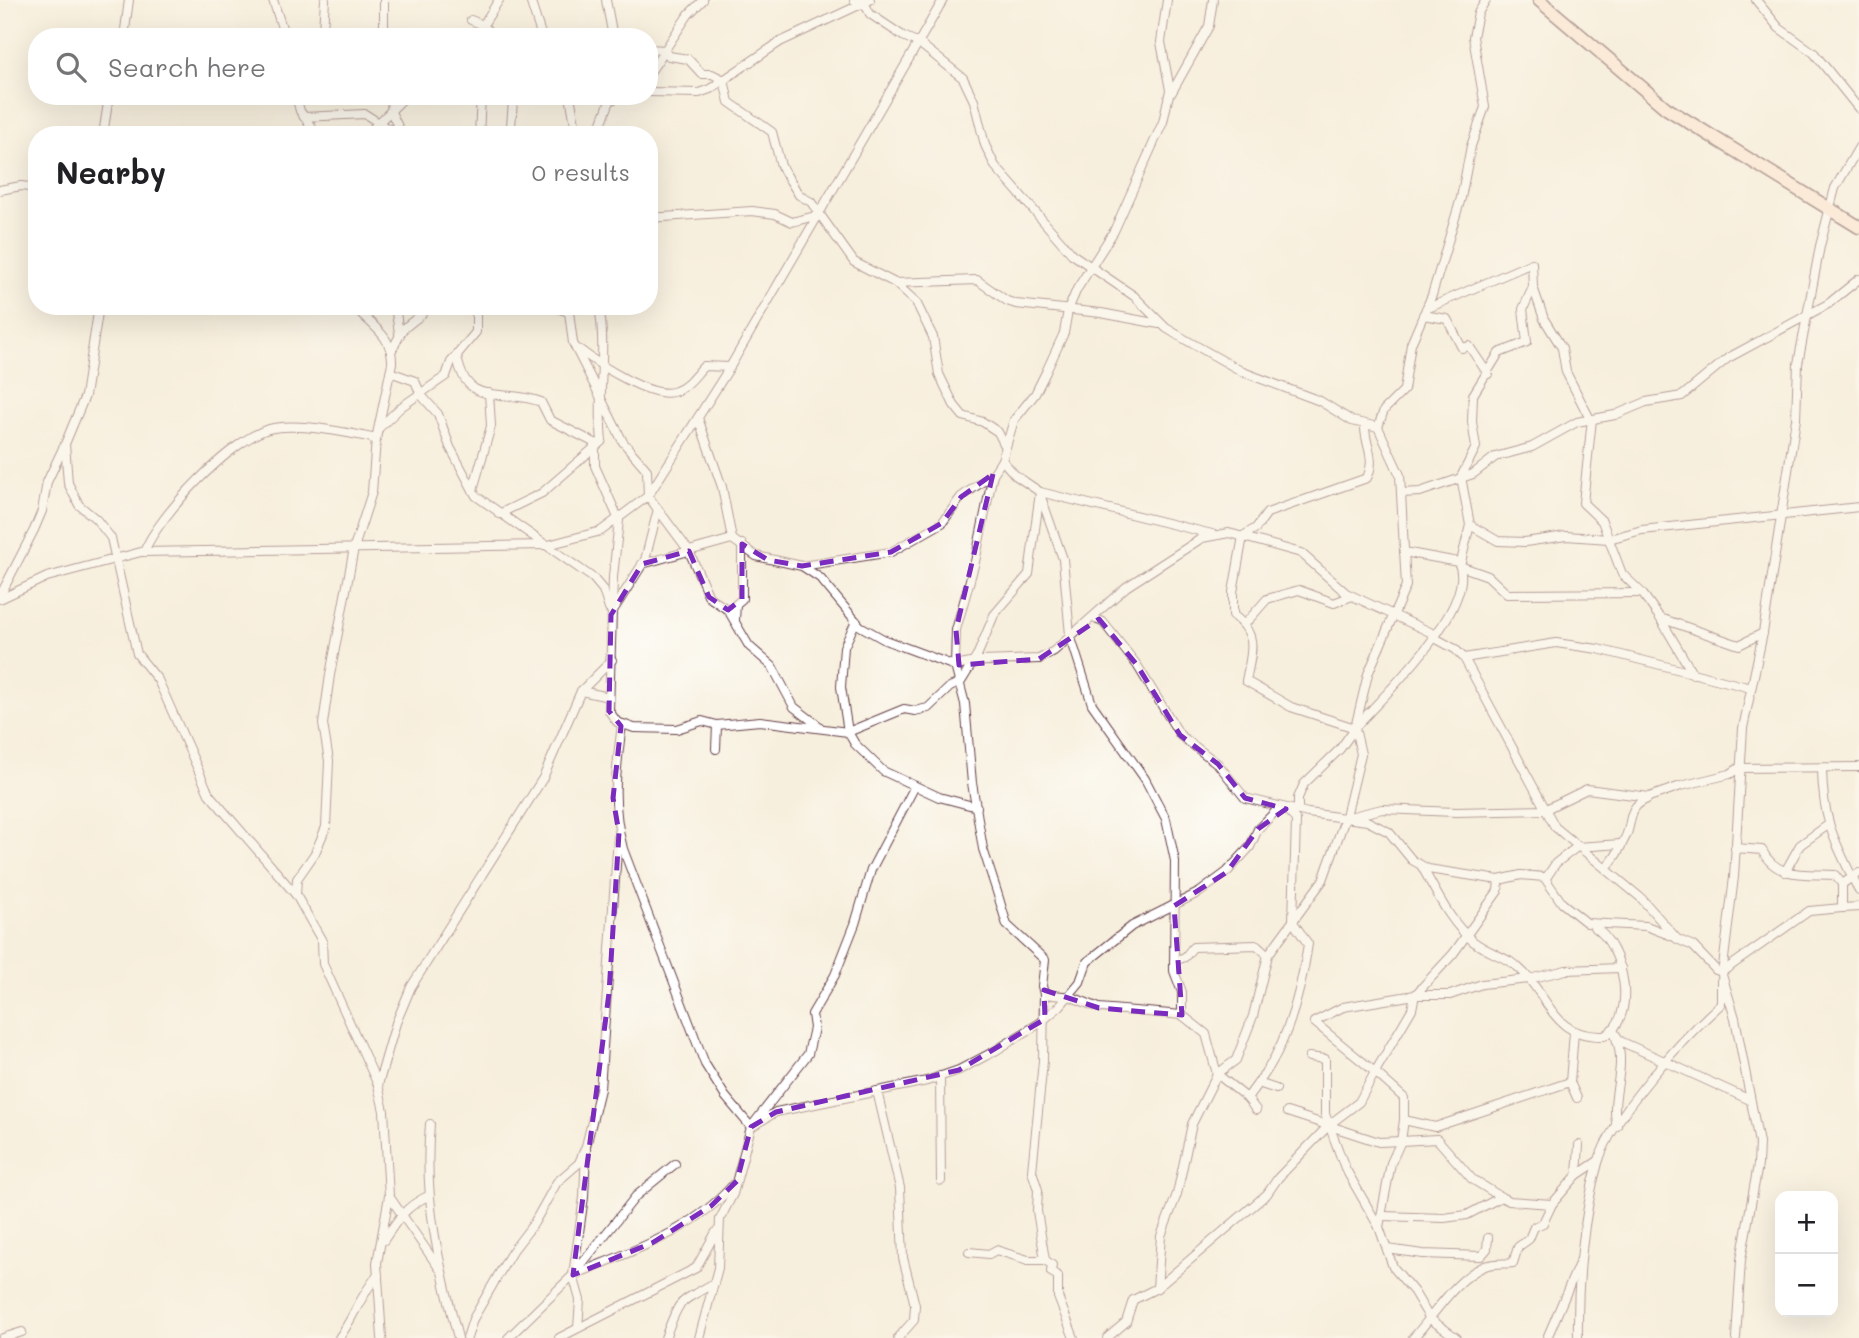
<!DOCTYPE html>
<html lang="en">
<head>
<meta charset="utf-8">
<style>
  :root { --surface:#fff; --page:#f2f2f2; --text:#202124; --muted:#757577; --line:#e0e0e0 }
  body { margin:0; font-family:Mali,sans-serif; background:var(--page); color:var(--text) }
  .controls { position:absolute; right:21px; bottom:21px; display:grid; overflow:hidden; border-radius:14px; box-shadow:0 7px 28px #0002 }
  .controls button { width:63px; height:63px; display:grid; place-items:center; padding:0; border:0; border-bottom:2px solid var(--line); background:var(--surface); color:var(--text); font:35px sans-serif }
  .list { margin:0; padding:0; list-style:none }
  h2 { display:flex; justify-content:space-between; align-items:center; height:91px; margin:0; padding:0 28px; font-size:30px }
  h2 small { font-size:23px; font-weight:400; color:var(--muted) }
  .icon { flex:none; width:38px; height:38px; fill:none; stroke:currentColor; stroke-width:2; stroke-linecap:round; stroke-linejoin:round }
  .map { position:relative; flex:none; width:1859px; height:1338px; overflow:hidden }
  .search { position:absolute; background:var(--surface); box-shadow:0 7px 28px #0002; left:28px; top:28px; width:630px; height:77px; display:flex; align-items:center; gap:18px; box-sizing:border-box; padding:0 24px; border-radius:28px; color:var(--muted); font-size:26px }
  .panel { position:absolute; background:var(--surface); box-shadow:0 7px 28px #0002; left:28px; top:126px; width:630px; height:189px; border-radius:28px }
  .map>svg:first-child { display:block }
</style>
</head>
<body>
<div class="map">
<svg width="1859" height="1338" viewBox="0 0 1859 1338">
  <rect width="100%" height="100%" fill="#fdfcf7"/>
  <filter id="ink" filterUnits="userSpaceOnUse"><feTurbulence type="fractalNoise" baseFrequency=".0143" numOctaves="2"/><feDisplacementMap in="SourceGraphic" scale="14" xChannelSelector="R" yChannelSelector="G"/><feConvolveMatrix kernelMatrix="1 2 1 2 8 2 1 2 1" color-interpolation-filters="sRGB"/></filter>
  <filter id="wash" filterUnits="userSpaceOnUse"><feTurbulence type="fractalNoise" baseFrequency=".00686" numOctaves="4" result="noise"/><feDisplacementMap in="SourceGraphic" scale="28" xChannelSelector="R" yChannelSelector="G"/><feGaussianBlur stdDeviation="1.57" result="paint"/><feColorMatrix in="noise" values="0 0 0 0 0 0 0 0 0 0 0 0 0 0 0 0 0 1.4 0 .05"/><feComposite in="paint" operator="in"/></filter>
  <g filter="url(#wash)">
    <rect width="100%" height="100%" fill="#f7efdd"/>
  </g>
  <g filter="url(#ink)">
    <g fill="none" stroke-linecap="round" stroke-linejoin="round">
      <defs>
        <g id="minor">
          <path d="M273,0L285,37"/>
          <path d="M325,0L323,30L326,37"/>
          <path d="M384,0V37"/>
          <path d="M530,0L542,37"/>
          <path d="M606,0L613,37"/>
          <path d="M854,0L864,5"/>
          <path d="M863,0L870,14L903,36L919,43L963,78L974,101L985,145L995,166L1072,254L1134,296L1166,328L1186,340L1243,372L1320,401L1352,421L1378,427"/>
          <path d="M1756,0L1779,28L1814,53L1859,109"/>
          <path d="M471,20L483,25L493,37"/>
          <path d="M483,25L499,0"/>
          <path d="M124,37L129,0"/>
          <path d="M649,49L665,50L669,56L688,59L702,74H712L724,80L729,102L772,132L781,166L799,195L811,202L854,262L895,283L916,302L933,337L939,374L954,405L963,416L983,422L998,432L1004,444"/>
          <path d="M649,74L688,15L703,0"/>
          <path d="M649,92L699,93L710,89L780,42L870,0"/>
          <path d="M1172,92L1209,26L1213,0"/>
          <path d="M296,96L300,111L317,135"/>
          <path d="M392,96L391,112L402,135"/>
          <path d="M570,96L577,135"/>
          <path d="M597,96L610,99"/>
          <path d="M304,117L365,114L398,135"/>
          <path d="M103,135L109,96"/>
          <path d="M366,135L406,96"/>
          <path d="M479,135L481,96"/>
          <path d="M506,135L511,126L513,101L507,96"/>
          <path d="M597,135L610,101L620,96"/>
          <path d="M0,190L21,186L37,188"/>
          <path d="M649,218L752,211L775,214L792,222L819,215"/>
          <path d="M895,283L977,280L1007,301L1016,304L1101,313L1159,324"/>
          <path d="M1533,287L1523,309L1527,342L1499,353L1473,395L1472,422L1476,447L1461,477L1470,525L1460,566L1488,576L1507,594L1642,593"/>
          <path d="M99,306L85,396L65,444L68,483L79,505L96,519L111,538L137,654L158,680L209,794L296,895"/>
          <path d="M354,306C370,325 393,335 392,363L376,439L372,492L354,548L330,675L323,724L329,761L326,827L315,853L297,879L296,895L322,941L323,964L378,1085"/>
          <path d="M395,306L399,333"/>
          <path d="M550,306L569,312L573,343L623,442L647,470L648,496L689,551L732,539L756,556L802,566L820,578L860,626L885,640L955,666L981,661L1039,659L1054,651L1126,587L1202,538L1229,533L1301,553L1346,593L1432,633L1433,637L1455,649L1464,658L1555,827L1641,898L1677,939L1693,946L1716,970L1722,972L1809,911L1842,908V884L1859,873"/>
          <path d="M1426,309L1532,263L1533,287L1544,319L1562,348L1566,372L1590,419"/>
          <path d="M1425,312L1423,315L1447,319L1462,348L1469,346L1488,374"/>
          <path d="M392,350L403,329L422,314L424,306"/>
          <path d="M580,350C598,364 654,401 676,391C689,386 695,375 704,366L730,367"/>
          <path d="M457,356C466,410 503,387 541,402L550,420L595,443"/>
          <path d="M390,372L415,381L421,395L438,414L450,447L476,496L593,578L603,590L609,609"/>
          <path d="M698,418L722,487L732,539"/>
          <path d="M1592,419L1583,503L1602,521L1622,574L1642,593L1660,618L1693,674"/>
          <path d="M379,428L401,407L446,376L451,362L476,332V306"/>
          <path d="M595,443V466L619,520L613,577L609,711L617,722L634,728L677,729L702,721L717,725L760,721L848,732L904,709L915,711L928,708L950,687L961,682L977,656L994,615L1029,574L1040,492"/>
          <path d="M1002,460L1015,475L1040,492L1212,534"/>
          <path d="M993,474L975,562L956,630L955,666L965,704L972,783L983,849L997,892L1007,925L1045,960L1042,986L1044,994"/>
          <path d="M473,490L491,426L489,393"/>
          <path d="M1401,493L1420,492L1473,474L1495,457L1532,447L1577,422L1615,415L1646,402L1682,396L1728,358L1828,304L1859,279"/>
          <path d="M1041,497L1063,559L1070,635L1092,704L1145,779L1166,819L1175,861L1174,971L1182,992V1015"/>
          <path d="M499,514L542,493L602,441C597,396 607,350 599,306"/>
          <path d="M1470,525L1498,541L1525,542L1566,536L1609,539L1642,530L1859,507"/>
          <path d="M144,552C158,516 231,439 269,429C295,422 350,433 376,439"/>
          <path d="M642,564L689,551L709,597L728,610L749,646L772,666L794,707L819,726"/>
          <path d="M802,566L891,552L942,523L961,497L993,474L1002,460L1014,420L1035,394L1046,372L1064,333L1068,310L1077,289L1114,231L1163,122L1170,90L1161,42L1167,0"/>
          <path d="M0,596L34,530L42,511L47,482L64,446"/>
          <path d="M0,599L47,577L141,552L548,545L601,531L648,496L730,367L943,0"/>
          <path d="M614,609L645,560L658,509"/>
          <path d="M1093,618L1103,622L1137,665L1180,735L1218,764L1245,798L1308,813L1367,821L1389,832L1412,860L1428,869L1499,880L1521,875L1544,877L1562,903L1587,923L1646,926L1675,937"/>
          <path d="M1660,618L1739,645L1763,633"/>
          <path d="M735,620L736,604L742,599V544"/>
          <path d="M856,621L844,647L841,687L848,732L855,744L883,771L939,797L977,807"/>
          <path d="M1245,624L1267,599L1299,590L1334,603L1352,596"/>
          <path d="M1464,658L1556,643L1598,649L1751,688"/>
          <path d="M581,691L609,697"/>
          <path d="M622,724C616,773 611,801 623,849L705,1064L725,1096L751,1127L808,1054L814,1028L812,1014L835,975L855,924L871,870L915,786"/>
          <path d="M1358,724C1385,695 1480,604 1458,562L1404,552"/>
          <path d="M1355,728L1291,707L1246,681C1251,653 1260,635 1233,615V592L1243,536L1256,528L1267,513L1367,478C1377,458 1364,444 1365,425"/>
          <path d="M716,749L717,725"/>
          <path d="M1822,769C1823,825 1836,843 1859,891"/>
          <path d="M1298,811V798L1304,784L1340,749L1355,728L1368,674L1406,586L1400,475L1378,427L1384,410L1404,390L1411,344L1432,295L1461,198L1471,146L1485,107L1473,37L1478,13L1486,0"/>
          <path d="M1353,816L1382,809L1456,812L1544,810L1587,789L1649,797L1681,786L1730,774L1739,768L1859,767"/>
          <path d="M1735,848L1762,850C1776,880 1808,873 1835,875L1842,884"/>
          <path d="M1422,867C1437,893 1450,923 1474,942C1490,954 1511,958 1524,973C1552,1003 1554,1037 1604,1036C1639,1019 1624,945 1594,927"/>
          <path d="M1606,868C1613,861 1620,849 1624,840C1634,824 1625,808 1647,799"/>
          <path d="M1785,872L1800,845L1828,825"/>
          <path d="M1546,878L1556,863L1577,847L1621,844"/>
          <path d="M1499,880L1498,891L1453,954L1415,995L1412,1009L1375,1072L1314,1022L1343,1007L1415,995H1450L1482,984L1529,979L1566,970L1621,968"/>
          <path d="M1842,908L1859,907"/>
          <path d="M1174,961L1185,957L1193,947L1257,945L1268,955"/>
          <path d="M1612,1029L1620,1041L1750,1100"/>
          <path d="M1616,1038C1628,1068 1609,1097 1617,1126"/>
          <path d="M1309,1057L1325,1059V1114L1345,1168L1379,1227L1393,1267L1414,1292L1430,1319L1457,1338"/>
          <path d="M940,1076L941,1181"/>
          <path d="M1570,1082L1577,1098"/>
          <path d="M877,1091L900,1188L903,1258L915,1305L914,1320L898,1338"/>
          <path d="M1247,1098L1217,1074L1236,1060L1253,1016L1268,955L1323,880L1346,816L1361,754L1355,728"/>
          <path d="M1256,1110L1247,1098L1258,1083L1276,1089"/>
          <path d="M1287,1112L1379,1142L1401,1141L1404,1120L1435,1127L1570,1082L1574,1032"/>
          <path d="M430,1124C423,1201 439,1264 458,1338"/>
          <path d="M1579,1145L1577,1175L1598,1161"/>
          <path d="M389,1196L439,1268"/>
          <path d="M1383,1216L1444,1218L1467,1215L1501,1197"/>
          <path d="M1379,1227L1391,1163L1401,1141L1437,1139L1472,1179L1501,1197L1509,1201L1552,1204L1577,1175"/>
          <path d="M384,1240C397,1220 406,1206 428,1196"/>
          <path d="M1387,1249L1423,1254L1481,1256L1487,1249L1488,1238"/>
          <path d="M969,1252L989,1254L996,1250L1028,1260H1045"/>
          <path d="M576,1274C632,1251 692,1232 733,1185"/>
          <path d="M1157,1288L1267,1194L1278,1178L1330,1124L1359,1102L1375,1072L1404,1098V1120"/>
          <path d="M578,1328L580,1300L573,1275L584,1197L586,1149"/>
          <path d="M3,1338L22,1332"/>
          <path d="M339,1338C354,1317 361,1294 378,1275"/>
          <path d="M382,1338L377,1263L389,1196L384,1111L378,1085L396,1023L411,987L543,778L581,691L612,660"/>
          <path d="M467,1338L473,1319L511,1253L534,1223L557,1182L579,1163L586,1146L600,1089L618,837"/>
          <path d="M508,1338L573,1275L636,1196L675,1164"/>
          <path d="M559,1338L696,1268L716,1232"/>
          <path d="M665,1338C681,1296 677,1305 714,1283"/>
          <path d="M699,1338L718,1268L720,1219L733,1194L751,1127L776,1112L927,1081L959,1070L995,1051L1040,1023L1060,1006L1080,982L1087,962L1132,926L1200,892L1227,872L1250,847L1258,829L1276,811L1286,809L1296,820L1293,922L1308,944C1301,991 1288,1045 1258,1083"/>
          <path d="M1074,1338L1058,1297V1276L1051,1272L1052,1265L1045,1260L1037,1211L1038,1190L1032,1171L1043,1061L1044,994L1072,997L1099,1008L1182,1015L1206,1034L1217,1074L1192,1124L1177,1194L1161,1236L1157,1288L1133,1300L1126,1322L1107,1338"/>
          <path d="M1413,1338C1434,1316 1455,1278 1485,1266C1493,1263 1505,1264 1513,1263L1518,1247L1529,1239L1534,1227L1543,1223L1552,1204"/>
          <path d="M1547,1338L1580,1261"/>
          <path d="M1578,1338C1577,1284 1583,1215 1598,1163C1611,1116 1685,1036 1721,1004V981"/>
          <path d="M1736,1338L1741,1260L1758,1165L1759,1143L1735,1018L1722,975L1734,877L1743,728L1763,633L1796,419L1798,364L1820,246L1835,188L1859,147"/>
        </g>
        <path id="secondary" d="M1539,0L1666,108L1859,227"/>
      </defs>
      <use href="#minor" stroke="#643e46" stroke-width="10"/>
      <use href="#secondary" stroke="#643e46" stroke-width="15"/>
      <use href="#minor" stroke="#fff" stroke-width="8"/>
      <use href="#secondary" stroke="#fce5d0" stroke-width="12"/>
    </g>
  </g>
  <path d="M0 0H1859V1338H0ZM993,474L956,630L959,665L1039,659L1099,619L1137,665L1180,735L1218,764L1245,798L1286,809L1258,829L1227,872L1174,906L1182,1015L1099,1008L1044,990L1045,1019L959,1070L776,1112L751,1127L737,1181L711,1206L652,1243L573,1275L609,993L619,833L613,798L621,726L609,711L611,615L642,564L689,551L709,597L728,610L742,599V544L768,560L802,566L891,552L942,523L961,497Z" fill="#f7efdd" fill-opacity=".55" fill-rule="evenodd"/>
  <path fill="none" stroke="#7b2cbf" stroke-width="5" stroke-dasharray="14 9" stroke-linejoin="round" d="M993,474L956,630L959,665L1039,659L1099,619L1137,665L1180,735L1218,764L1245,798L1286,809L1258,829L1227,872L1174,906L1182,1015L1099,1008L1044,990L1045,1019L959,1070L776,1112L751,1127L737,1181L711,1206L652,1243L573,1275L609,993L619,833L613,798L621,726L609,711L611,615L642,564L689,551L709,597L728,610L742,599V544L768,560L802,566L891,552L942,523L961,497Z"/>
</svg>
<div class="controls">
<button>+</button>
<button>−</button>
</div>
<div class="search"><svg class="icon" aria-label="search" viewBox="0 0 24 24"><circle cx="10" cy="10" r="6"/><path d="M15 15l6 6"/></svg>Search here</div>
<section class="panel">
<h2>Nearby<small>0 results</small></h2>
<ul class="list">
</ul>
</section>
</div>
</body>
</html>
